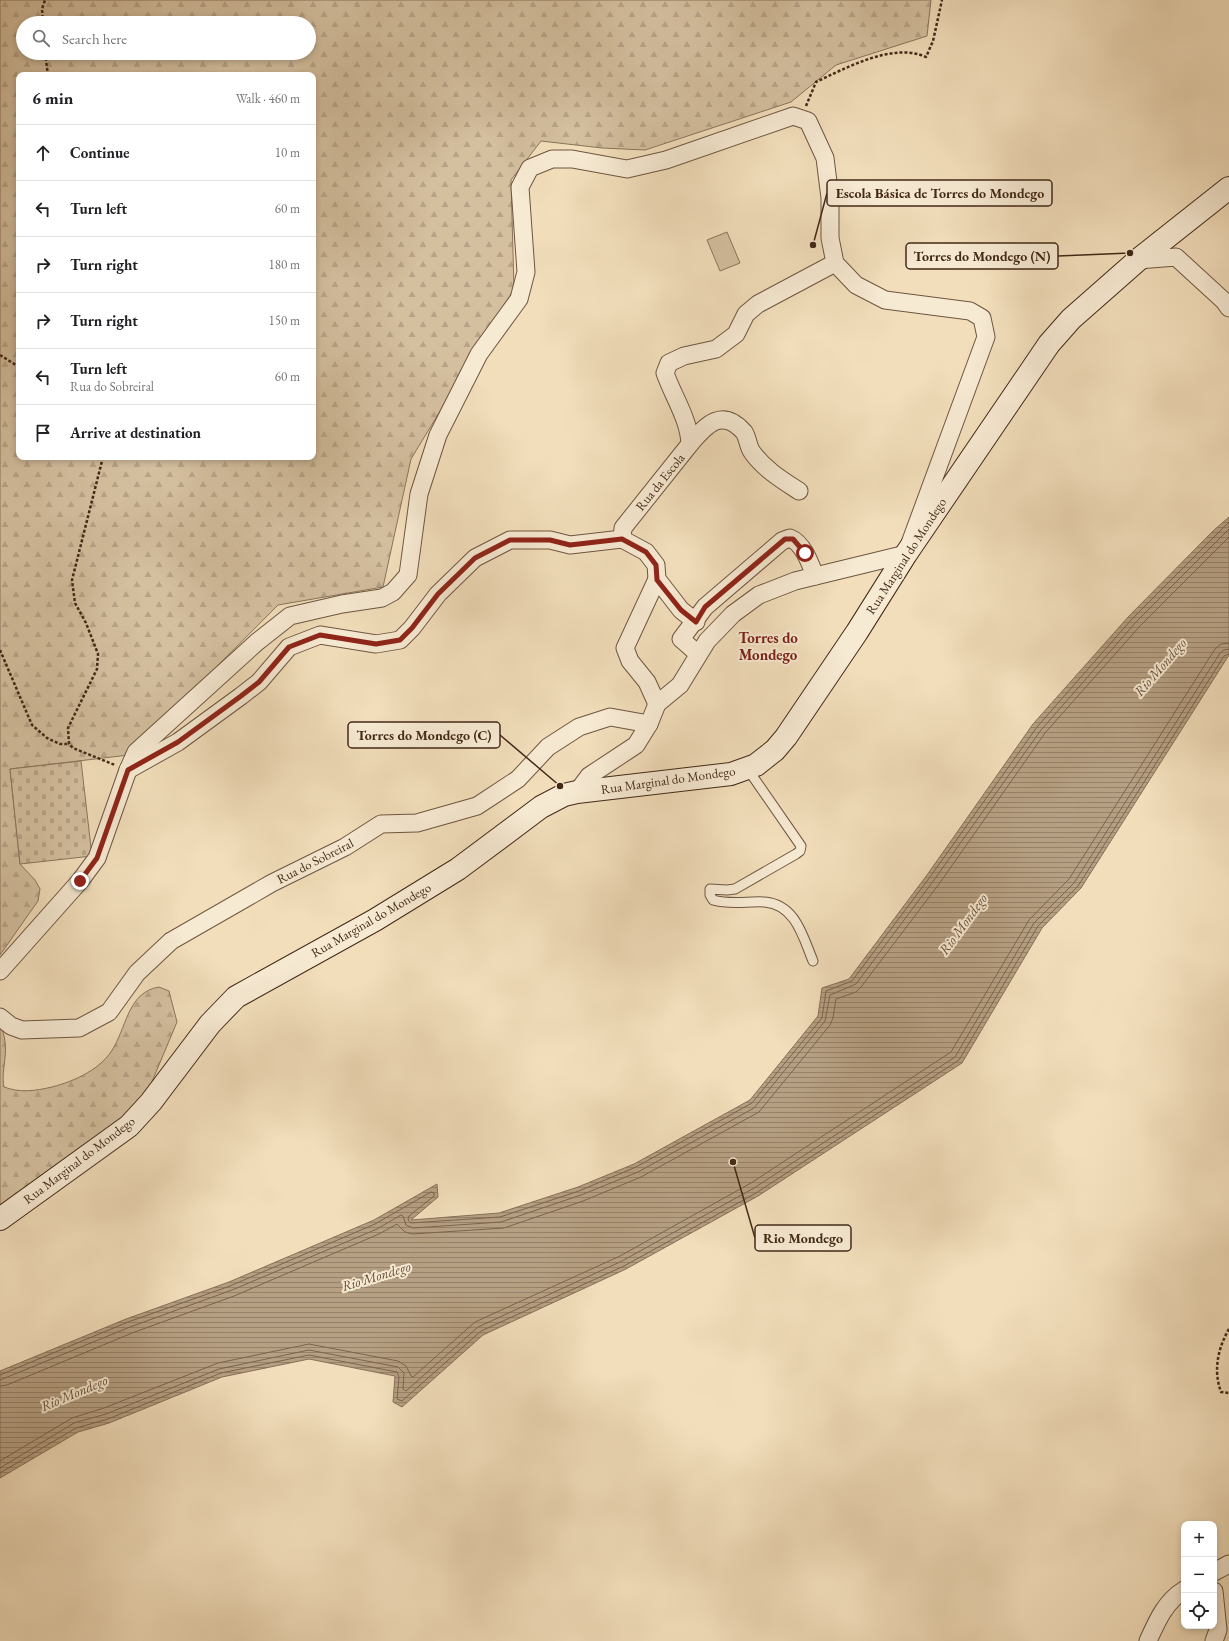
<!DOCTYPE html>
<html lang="en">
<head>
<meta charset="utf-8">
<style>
  :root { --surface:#fff; --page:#f2f2f2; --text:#202124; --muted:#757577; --line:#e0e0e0 }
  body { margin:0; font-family:"EB Garamond",serif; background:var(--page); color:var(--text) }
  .controls { position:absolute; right:12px; bottom:12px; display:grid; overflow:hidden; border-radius:8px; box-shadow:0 2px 6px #0003 }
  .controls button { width:36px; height:36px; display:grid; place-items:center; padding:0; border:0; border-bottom:1px solid var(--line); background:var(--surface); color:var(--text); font:20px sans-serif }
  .stop { position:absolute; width:12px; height:12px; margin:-9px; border:3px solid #8f2418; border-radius:50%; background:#fff }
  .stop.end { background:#8f2418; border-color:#fff; box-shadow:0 1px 4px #0008 }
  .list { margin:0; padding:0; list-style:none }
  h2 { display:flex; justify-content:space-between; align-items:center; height:52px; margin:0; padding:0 16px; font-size:17px }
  h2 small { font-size:13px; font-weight:400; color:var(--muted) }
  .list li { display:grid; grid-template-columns:26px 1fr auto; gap:12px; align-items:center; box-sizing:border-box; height:56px; padding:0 16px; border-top:1px solid var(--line) }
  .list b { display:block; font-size:15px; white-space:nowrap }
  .list p { margin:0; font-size:13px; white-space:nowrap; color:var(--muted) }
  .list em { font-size:13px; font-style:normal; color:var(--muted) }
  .icon { flex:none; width:22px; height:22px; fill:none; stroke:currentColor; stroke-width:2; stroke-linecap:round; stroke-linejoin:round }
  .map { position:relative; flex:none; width:1229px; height:1641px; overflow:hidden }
  .search { position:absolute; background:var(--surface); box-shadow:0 2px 6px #0003; left:16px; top:16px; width:300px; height:44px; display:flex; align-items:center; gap:10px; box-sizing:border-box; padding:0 14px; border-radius:22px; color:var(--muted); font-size:15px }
  .panel { position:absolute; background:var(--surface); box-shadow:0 2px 6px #0003; left:16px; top:72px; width:300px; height:388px; border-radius:8px }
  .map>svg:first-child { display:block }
</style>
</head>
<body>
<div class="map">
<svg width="1229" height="1641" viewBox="0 0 1229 1641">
  <defs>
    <pattern id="forest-firs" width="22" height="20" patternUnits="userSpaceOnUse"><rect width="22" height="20" fill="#d4bf9f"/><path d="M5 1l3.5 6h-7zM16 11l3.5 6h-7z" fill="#b7a488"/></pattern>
    <pattern id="cemetery-stones" width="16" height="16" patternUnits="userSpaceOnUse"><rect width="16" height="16" fill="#d4bf9f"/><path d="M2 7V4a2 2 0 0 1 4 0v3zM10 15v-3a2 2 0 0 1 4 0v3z" fill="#b7a488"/></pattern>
    <pattern id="water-rules" width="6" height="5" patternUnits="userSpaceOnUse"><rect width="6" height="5" fill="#b6a083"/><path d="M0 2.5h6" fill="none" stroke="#96826a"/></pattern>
  </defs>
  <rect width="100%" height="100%" fill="#f2debb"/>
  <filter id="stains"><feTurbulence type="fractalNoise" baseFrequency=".005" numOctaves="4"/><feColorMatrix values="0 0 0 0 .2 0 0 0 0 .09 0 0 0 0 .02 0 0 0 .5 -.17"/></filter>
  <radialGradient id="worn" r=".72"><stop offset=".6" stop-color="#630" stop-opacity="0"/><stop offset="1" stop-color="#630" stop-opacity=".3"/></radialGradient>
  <g fill="url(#forest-firs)" stroke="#8b745b" fill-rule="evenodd">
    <path d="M0,0H931L927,36L836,65L791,102L645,150L602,148L541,141L511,180L514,289L411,459L383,587L278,605L129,755L10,769L20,864L35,880L40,889L38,901L0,955ZM23,23H309V53H23ZM19,75H313V457H19Z"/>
    <path d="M159,987L169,991L177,1022L143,1103L0,1210V1024C12,1051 0,1067 4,1087C20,1093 35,1091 52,1087C75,1081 102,1069 114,1047C127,1024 129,992 159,987Z"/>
  </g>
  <path fill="url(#cemetery-stones)" stroke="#8b745b" d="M81,761L92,856L20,864L10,769Z"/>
  <path fill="#d4bf9f" stroke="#8b745b" d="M727,232L740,263L720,271L707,240Z"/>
  <path fill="url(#water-rules)" stroke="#887058" d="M1229,517V655L1081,888L1042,928L962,1063L758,1196L626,1269L483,1335L402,1407L393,1402L395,1376L309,1359L222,1377L109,1423L78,1432L0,1478V1371L126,1319L229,1282L374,1220L437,1184L438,1197L411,1220L499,1213L578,1187L634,1164L750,1100L818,1016L822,988L849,979L927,875L1033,724L1129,616L1214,530Z"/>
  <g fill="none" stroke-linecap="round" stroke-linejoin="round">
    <g stroke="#7c644d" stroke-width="1">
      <path d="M0,1375L128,1322L230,1286L375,1224L431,1192L434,1193V1196L409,1216L408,1220L411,1223L500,1217L579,1191L636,1167L752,1103L822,1018L826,991L852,981L930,877L1037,727L1132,619L1229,522"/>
      <path d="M0,1380L130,1327L232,1290L377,1229L401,1215L403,1216L406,1225L413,1228L501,1222L581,1195L638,1172L754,1108L825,1021L830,995L856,984L934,880L1041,730L1136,622L1229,529"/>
      <path d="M0,1386L7,1385L132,1333L234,1296L379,1234L397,1224L405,1232L412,1234L504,1228L583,1201L641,1177L759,1112L830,1025L833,1018L836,999L856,992L861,987L939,884L1045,733L1140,626L1229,537"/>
      <path d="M0,1461L72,1418L104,1408L218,1363L309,1344L398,1361L406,1366L411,1376L413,1377L475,1322L620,1256L751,1183L951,1052L1029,920L1069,879L1215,649L1221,644L1229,643"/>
      <path d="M0,1468L74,1423L106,1414L219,1369L309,1350L398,1367L404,1373L403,1389L406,1391L478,1327L622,1261L754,1188L955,1057L1034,923L1074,883L1220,653L1224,650L1229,649"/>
      <path d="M0,1473L76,1428L108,1419L221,1373L309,1355L397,1372L399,1377L397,1399L402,1401L481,1331L624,1266L756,1193L959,1060L1038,926L1078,886L1224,656L1229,654"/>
    </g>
    <defs>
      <path id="service" d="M747,768L801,846L800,851L796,854L735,889L727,890L710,889V895L713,900C731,905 747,901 765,902C796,905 803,937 813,961"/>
      <g id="minor">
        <path d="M1138,260L1176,257L1224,301L1229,308"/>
        <path d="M690,444C706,425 722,407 744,432C748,438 748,447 752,452C764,469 782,480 799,491"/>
        <path d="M622,539L623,528L690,444C689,419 673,396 665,373L669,363L684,356L716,349L736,334L746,314L758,304L835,263"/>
        <path d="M698,654L681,639L705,607L782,541L790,538C803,543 810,563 815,576"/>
        <path d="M128,770L178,742L241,696L259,682L289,647L320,635L376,644L400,640L412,628L438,594L475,558L510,540H550L570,545L622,539L646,552L656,565L657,579L681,610L696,622"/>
        <path d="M577,792L589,776L636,745L649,724L657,704L647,682L630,661L625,648L657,579"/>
        <path d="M0,971L80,881L97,858L128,770L136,752L257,642L290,616L342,604L382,598L393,592L408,575L419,494L438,435L479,354L519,299L526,272L520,187L530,168L552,159H572L627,169L666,160L793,116L808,121L825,158L830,198V238L835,263L856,285L885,300L970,311L982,318L986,337L906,554L795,581L759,595L733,614L707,641L680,685L657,704"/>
        <path d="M0,1017L11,1026L22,1030L79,1028L109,1012L137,973L171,941L272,883L345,847L381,824L417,823L477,806L518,779L548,747L579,727L610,717L649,724"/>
        <path d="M1214,1572L1229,1564"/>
        <path d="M1148,1641C1157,1621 1165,1602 1184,1590"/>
        <path d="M1214,1641L1218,1630L1214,1591"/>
      </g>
      <path id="secondary" d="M0,1219L129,1126L151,1102L210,1024L236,997L375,920L458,869L541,807L564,795L577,792L731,774L756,765L775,750L786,737L857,632L906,554L1049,344L1071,319L1138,260L1229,188"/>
    </defs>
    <use href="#service" stroke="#6e5640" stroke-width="11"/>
    <use href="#minor" stroke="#6e5640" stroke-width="19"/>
    <use href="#secondary" stroke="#422917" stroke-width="24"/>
    <g stroke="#422917" stroke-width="2.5" stroke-dasharray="3 2" stroke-linecap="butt">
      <path d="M43,23L42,9L45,0"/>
      <path d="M45,53L48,75"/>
      <path d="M806,106L816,82C846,68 893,42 926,57L933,41L942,0"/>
      <path d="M0,355L19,367"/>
      <path d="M103,457L72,580L75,603L86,623L98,654L97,669L68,728L69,744L73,748L115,765"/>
      <path d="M0,650L32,725L47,738L60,744H69"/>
      <path d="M1229,1329C1218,1348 1213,1370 1221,1392L1229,1393"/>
    </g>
    <use href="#service" stroke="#f7ead3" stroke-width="9"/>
    <use href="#minor" stroke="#f7ead3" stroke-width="17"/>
    <use href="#secondary" stroke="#f7ead3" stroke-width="22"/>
  </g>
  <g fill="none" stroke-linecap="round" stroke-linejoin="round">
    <path stroke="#8f2418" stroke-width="5" d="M80,881L97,858L128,770L178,742L241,696L259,682L289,647L320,635L376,644L400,640L412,628L438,594L475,558L510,540H550L570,545L622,539L646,552L656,565L657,580L681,610L696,622L705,607L785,539H793L805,553"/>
  </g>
  <g text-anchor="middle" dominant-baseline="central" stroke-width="4" stroke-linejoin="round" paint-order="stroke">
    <g font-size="13" fill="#422917" stroke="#f7ead3">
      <text transform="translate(660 482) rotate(-51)">Rua da Escola</text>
      <text transform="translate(906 556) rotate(-57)">Rua Marginal do Mondego</text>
      <text transform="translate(668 780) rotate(-8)">Rua Marginal do Mondego</text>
      <text transform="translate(315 861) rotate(-27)">Rua do Sobreiral</text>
      <text transform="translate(371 920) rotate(-30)">Rua Marginal do Mondego</text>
      <text transform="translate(79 1160) rotate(-37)">Rua Marginal do Mondego</text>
    </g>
    <g font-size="14" font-style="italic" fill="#654d37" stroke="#f7ead3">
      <text transform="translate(1160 667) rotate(-49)">Rio Mondego</text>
      <text transform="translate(963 924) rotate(-54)">Rio Mondego</text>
      <text transform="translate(376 1276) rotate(-17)">Rio Mondego</text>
      <text transform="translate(74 1393) rotate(-23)">Rio Mondego</text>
    </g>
    <g font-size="15" font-weight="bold" fill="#7a1f14" stroke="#f7ead3">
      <text x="768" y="637">Torres do<tspan x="768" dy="17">Mondego</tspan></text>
    </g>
  </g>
  <path fill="none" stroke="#422917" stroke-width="1.5" d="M813 245L827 193M1130 253L1058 256M560 786L500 735M733 1162L755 1238"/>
  <g fill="#422917" stroke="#f7ead3" stroke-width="1.5">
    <circle cx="813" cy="245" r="4"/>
    <circle cx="1130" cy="253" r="4"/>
    <circle cx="560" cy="786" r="4"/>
    <circle cx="733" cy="1162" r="4"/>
  </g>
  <g fill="#f7ead3" stroke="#422917" stroke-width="1.5">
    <rect x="827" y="180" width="225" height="26" rx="4"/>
    <rect x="906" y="243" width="152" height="26" rx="4"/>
    <rect x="348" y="722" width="152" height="26" rx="4"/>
    <rect x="755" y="1225" width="96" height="26" rx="4"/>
  </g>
  <g font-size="14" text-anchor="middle" font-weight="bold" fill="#422917">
    <text x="940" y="198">Escola Básica de Torres do Mondego</text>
    <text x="982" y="261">Torres do Mondego (N)</text>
    <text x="424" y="740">Torres do Mondego (C)</text>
    <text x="803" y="1243">Rio Mondego</text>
  </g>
  <rect width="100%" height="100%" filter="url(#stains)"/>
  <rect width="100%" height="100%" fill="url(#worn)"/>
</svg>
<div class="controls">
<button>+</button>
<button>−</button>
<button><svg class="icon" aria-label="locate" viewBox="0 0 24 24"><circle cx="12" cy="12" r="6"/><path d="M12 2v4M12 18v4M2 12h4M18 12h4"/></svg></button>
</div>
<div class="stop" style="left:805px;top:553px"></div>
<div class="stop end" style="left:80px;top:881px"></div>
<div class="search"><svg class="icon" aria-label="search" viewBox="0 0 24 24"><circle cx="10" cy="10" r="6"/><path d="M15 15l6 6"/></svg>Search here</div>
<section class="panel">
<h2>6 min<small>Walk · 460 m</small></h2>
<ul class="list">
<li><svg class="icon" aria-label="ahead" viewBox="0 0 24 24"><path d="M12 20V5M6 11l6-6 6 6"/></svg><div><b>Continue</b></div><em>10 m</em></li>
<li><svg class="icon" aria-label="left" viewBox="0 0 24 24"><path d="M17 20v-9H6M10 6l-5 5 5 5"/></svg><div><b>Turn left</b></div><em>60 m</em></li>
<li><svg class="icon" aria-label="right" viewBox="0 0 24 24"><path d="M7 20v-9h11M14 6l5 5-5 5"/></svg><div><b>Turn right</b></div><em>180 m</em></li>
<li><svg class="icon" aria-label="right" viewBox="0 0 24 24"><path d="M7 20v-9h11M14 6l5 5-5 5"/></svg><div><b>Turn right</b></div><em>150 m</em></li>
<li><svg class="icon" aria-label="left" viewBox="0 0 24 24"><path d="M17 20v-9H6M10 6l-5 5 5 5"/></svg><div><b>Turn left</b><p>Rua do Sobreiral</p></div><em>60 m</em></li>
<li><svg class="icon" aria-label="arrive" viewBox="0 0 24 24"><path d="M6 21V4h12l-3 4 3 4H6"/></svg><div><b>Arrive at destination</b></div></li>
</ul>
</section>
</div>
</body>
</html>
